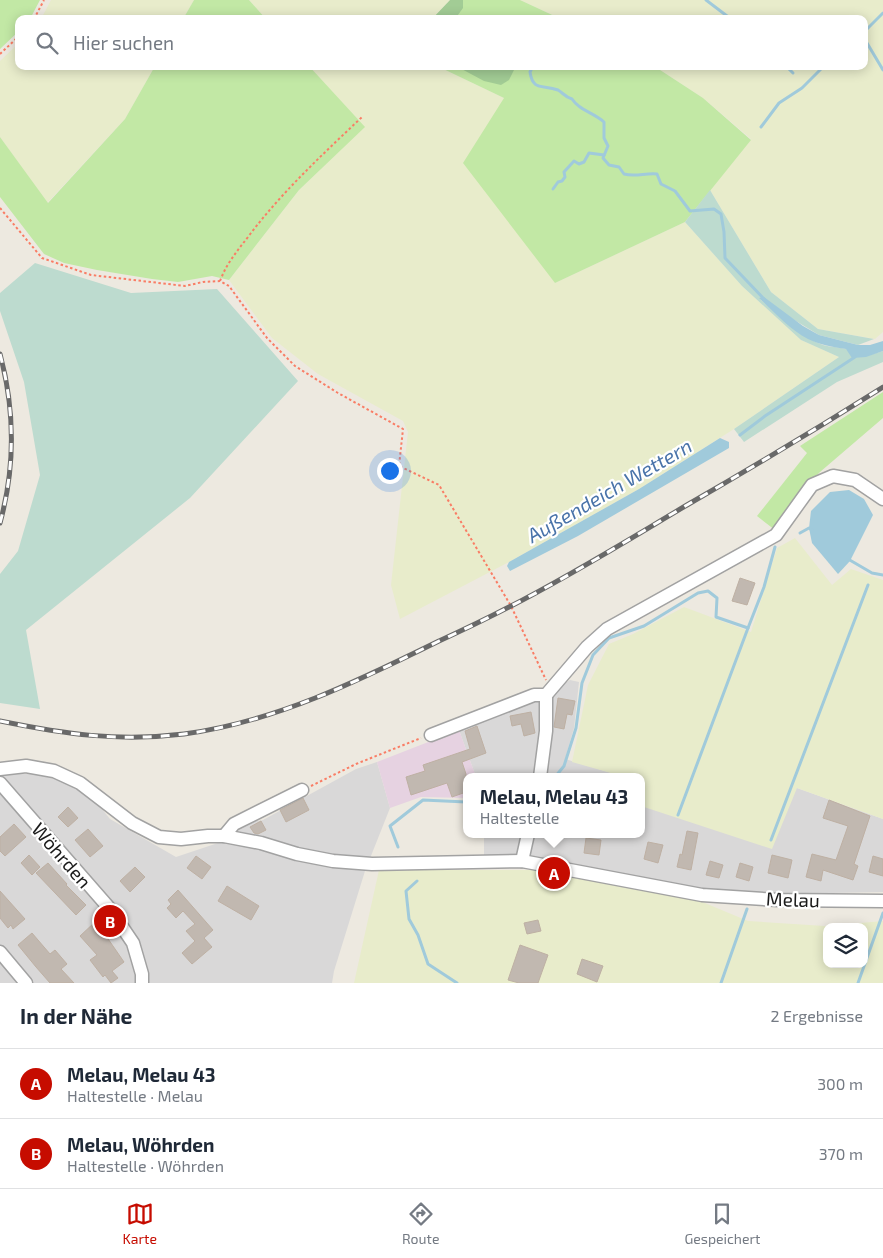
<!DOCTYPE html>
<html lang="de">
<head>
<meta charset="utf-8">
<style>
  :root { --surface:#fff; --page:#f2f2f3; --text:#1f2937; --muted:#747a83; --line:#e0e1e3; --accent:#c60c00 }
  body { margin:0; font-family:"Exo 2",sans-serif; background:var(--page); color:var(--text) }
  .controls { position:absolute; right:15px; bottom:15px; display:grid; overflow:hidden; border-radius:10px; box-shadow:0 2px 12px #0003 }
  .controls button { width:45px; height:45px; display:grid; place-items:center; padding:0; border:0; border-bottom:1px solid var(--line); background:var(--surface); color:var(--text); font:25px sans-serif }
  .you { position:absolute; left:389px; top:470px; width:18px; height:18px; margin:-12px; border:4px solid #fff; border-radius:50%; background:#1a73e8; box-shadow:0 0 0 8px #1a73e833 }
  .badge { display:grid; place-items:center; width:32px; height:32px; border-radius:50%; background:var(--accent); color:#fff; font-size:16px; font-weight:700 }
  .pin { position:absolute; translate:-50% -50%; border:2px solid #fff; box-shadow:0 1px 5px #0006 }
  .popup { position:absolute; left:463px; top:773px; width:182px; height:65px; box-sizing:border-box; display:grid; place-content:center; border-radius:10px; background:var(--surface); filter:drop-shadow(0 1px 4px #0005); font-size:16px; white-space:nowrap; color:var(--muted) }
  .popup b { font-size:19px; color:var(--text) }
  .popup::after { content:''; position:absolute; left:50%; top:100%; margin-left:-10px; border:10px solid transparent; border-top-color:var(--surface) }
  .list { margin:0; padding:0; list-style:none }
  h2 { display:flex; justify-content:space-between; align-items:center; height:65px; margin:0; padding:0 20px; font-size:21px }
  h2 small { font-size:16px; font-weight:400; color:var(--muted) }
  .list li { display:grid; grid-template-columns:32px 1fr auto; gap:15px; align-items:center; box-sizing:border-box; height:70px; padding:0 20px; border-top:1px solid var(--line) }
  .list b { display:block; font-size:19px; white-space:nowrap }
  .list p { margin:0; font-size:16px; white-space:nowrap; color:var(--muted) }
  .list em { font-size:16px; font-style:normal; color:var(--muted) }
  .icon { flex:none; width:28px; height:28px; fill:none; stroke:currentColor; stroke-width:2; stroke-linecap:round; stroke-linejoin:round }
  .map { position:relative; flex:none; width:883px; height:983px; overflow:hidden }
  .search { position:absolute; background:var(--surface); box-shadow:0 2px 12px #0003; left:15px; right:15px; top:15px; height:55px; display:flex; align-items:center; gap:12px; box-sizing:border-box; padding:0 18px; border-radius:10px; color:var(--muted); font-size:19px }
  .sheet { height:205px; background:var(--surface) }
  nav { display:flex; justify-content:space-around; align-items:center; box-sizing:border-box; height:70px; border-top:1px solid var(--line); background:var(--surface); font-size:14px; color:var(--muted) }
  nav a { display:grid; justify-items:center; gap:2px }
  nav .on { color:var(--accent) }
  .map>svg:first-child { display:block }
</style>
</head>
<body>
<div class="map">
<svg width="883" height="983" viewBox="0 0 883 983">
  <rect width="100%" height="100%" fill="#ede9e0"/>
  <g fill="#d9d8d8">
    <path d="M570,680L579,682L574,728L565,759L625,777H476L459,730L537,700Z"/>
    <path d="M377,762L390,808L365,871L334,971L332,983H0V774H51L89,793L110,819L176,857L224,841L243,824L263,820L356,769Z"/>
    <path d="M797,788L883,819V892L778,894L703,889L518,854L484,856V834H642V800L644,807Z"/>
  </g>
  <path fill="#e6d2e1" d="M459,730L476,777H466V798L421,797L390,808L377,762Z"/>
  <g fill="#e8eccb" fill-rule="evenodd">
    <path d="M51,0H194L183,19H41Z"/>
    <path d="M249,0H450L432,19H266Z"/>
    <path d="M520,0H883V332L875,339L818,329L771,292L710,190L751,139L703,98L654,66H864V19H561Z"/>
    <path d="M19,43V66H155L125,119L47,203L0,137V61Z"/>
    <path d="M309,66H437L504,98L555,283L685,222L742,286L801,340L839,357L734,429L639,489L509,562L400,619L391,585L408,432L403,421L318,374L272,338L229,280L299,190L364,127Z"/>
    <path d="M795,538L832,585L851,569L883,580V819L797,788L772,849L644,807L642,800V777H625L572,762L588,685L609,644L633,634L684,607L751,632L777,548Z"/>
    <path d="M379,870H534L700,901L748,921L825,926L883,921V983H354ZM827,927H864V964H827Z"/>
  </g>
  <g fill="#c2e8a5">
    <path d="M0,0H40L30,19H19V31L0,49Z"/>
    <path d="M194,0H249L266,19H183Z"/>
    <path d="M451,0H520L561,19H432Z"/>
    <path d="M155,66H309L365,127L299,190L229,280L212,276L178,282L152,279L97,270L64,263L44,254L0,197V137L48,203L125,119Z"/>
    <path d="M437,66H654L703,98L751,140L685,222L555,283L463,163L504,98Z"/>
    <path d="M883,392V418L820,472L809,483L775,530L757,516L807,453L800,446Z"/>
  </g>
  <g fill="#a2cc95">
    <path d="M450,0H463V8L455,19H432Z"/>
    <path d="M456,66H514L515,68L509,80L501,85L484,81Z"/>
  </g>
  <g fill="#bddbcf">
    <path d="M710,190L771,292L818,329L874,339L858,345L819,335L760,299C779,316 798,336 823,345C830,347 838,347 846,349C866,355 861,358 883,351V362L837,382L744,442L734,429L839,357L801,340L742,286L685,222Z"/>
    <path d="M35,263L131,293L217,289L298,381L190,498L26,630L40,709L0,703V574L18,551L40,475L24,382L0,311V293Z"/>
  </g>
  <g fill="#a0cadb">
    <path d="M764,297L803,326L819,335L858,345H870L883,341V351L866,357L852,358L846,349C833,347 820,345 808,339C790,330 774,312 759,298Z"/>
    <path d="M720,438L729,442V448L578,536L510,571L507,566L509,562L639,489Z"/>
    <path d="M849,490L864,499L873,515L850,561L838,574L812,543L809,528L811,511L830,492Z"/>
  </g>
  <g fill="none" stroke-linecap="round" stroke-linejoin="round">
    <g stroke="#a0cadb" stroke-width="3">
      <path d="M706,0L731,19"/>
      <path d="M864,32L883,13"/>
      <path d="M867,43L883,70"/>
      <path d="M786,66L793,73"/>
      <path d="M532,68L530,72C533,92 543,84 558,90C563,93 565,97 572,99C580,111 593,112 604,122V138L608,146L603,158L609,165L619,167L624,174C635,177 645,173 657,174L661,184L675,191L690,211L714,209L721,214L724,232L725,258L765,300"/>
      <path d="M761,127L779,103L802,88L824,66"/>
      <path d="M553,189L558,182L562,181L565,177L564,172L574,161L579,164L584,162L589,153L604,155"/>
      <path d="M740,435L765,416L855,357"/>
      <path d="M800,533L809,528L812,530"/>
      <path d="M848,559L872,573L883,575"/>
      <path d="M555,777L564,766L576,728L582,683L593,655L609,638L644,626L698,593L708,591L717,598L716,617L748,628L764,587L775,547"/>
      <path d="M678,815L748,628"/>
      <path d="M771,840L868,585"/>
      <path d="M398,847L390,826L423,800L466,802"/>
      <path d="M417,881L406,891L409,919L418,935L428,964L457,983"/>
      <path d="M721,983L747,909"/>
      <path d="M858,983L883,913"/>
    </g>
  </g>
  <g fill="#c1b8b0" stroke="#beb0a3">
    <path d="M740,578L755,583L747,605L732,601Z"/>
    <path d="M558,698L575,701L572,715L567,714L564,729L554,727Z"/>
    <path d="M531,712L535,733L524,736L521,724L512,726L510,716Z"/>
    <path d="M477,726L486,753L462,762L466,774V792L452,797L447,783L411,795L406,777L425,771L423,765L470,749L465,731Z"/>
    <path d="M303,798L309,810L286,822L280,810Z"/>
    <path d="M829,800L870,816L854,864L858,866L853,880L823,870L821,881L806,877L812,854L836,860L848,826L823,818Z"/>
    <path d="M68,807L78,818L68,827L58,817Z"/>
    <path d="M261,821L266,830L258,834L254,833L250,827Z"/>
    <path d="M14,824L26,837L5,856L0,851V837Z"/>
    <path d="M88,829L103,846L90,857L75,840Z"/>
    <path d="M687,831L698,833L691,870L677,867L680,854L682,855Z"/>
    <path d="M586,838L601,840L599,855L584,853Z"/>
    <path d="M648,842L663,845L658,863L644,859Z"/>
    <path d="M29,855L40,867L32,875L21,863Z"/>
    <path d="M772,855L792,860L788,878L768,873Z"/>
    <path d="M196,856L211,867L202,879L187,868Z"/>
    <path d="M873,856L883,859V876L869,872Z"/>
    <path d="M710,861L723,865L719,878L706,875Z"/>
    <path d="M48,863L67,884L66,885L86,905L76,915L36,873Z"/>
    <path d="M740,863L753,867L749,881L736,877Z"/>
    <path d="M135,867L145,877L130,892L120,881Z"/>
    <path d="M227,886L259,906L251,920L218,901Z"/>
    <path d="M178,890L213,930L204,938L212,947L192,964L182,953L195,941L186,931L195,924L183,911L176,918L167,908L171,904L168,900Z"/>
    <path d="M0,891L25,919L13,929L11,925L8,928L0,918Z"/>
    <path d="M538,920L541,931L527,934L524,923Z"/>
    <path d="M95,922L104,933L124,962L112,971L118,978L111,983L105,975L103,977L90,960L97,955L80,936Z"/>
    <path d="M32,933L50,954L55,950L67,964L61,969L74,983H50L36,967L18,945Z"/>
    <path d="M520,945L548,955L538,983H519L508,980Z"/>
    <path d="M582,959L603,966L597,982L577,974Z"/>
  </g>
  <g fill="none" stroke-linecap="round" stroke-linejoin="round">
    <defs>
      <g id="minor">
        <path d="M431,735L534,695H546L587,647L607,629L776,535L812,485L833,476L855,480L883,499"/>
        <path d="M0,769L26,766L54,771L80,783L132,823L159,837L181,839L208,836H224L261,843L297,854L333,861L372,864L522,861L702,895L778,900L883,901"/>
        <path d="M540,777L546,731V695"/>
        <path d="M0,783L110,909L133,943L142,974V983"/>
        <path d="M224,836L234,824L302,790"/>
        <path d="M522,861L528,834"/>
        <path d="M0,952L26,983"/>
      </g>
    </defs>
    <use href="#minor" stroke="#a2a2a2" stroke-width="15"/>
    <g stroke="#f97d65" stroke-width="2" stroke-dasharray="2.5 2.5" stroke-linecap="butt">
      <path d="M34,19L44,0"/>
      <path d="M0,54L19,36"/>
      <path d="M0,208L42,258L91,275L185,286L203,282L220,281L229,286L267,338L295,366L338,393L403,429L399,466L439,485L511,606L546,680"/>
      <path d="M220,281C227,262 239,249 251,233C284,190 323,154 362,117"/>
      <path d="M311,786L356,764L421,738"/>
    </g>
    <use href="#minor" stroke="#fff" stroke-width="12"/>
    <defs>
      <g id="rail">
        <path d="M0,354C15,410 15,468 0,523"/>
        <path d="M0,721C64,734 118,742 184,734C275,722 358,681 439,641C463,630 486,619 509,607C570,576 628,540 687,505C753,467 818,428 883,387"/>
      </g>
    </defs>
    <use href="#rail" stroke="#696969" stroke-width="5"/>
    <use href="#rail" stroke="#fff" stroke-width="3" stroke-dasharray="9" stroke-linecap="butt"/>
  </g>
  <g text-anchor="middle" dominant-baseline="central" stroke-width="4.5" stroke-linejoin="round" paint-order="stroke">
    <g font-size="19" fill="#1b1b1b" stroke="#fff">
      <text transform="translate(62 855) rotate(49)">Wöhrden</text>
      <text transform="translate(793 899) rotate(2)">Melau</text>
    </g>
    <g font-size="20" font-style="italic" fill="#4973a9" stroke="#fff">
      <text transform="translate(609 490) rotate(-30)">Außendeich Wettern</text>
    </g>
  </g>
</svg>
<div class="controls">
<button><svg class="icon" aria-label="layers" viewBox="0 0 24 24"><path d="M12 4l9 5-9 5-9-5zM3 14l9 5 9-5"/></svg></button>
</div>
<div class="you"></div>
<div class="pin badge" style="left:554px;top:873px">A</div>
<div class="popup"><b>Melau, Melau 43</b>Haltestelle</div>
<div class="pin badge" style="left:110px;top:921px">B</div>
<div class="search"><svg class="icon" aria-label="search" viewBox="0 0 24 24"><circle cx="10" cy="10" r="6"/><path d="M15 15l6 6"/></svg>Hier suchen</div>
</div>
<section class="sheet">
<h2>In der Nähe<small>2 Ergebnisse</small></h2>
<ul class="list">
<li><span class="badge">A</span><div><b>Melau, Melau 43</b><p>Haltestelle · Melau</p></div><em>300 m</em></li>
<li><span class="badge">B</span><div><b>Melau, Wöhrden</b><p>Haltestelle · Wöhrden</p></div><em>370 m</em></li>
</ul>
</section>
<nav>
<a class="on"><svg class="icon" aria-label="map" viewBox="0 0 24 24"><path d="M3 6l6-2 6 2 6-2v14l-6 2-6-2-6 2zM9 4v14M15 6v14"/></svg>Karte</a>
<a><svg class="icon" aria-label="directions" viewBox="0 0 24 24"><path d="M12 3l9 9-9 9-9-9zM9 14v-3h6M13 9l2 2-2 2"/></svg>Route</a>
<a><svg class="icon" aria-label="saved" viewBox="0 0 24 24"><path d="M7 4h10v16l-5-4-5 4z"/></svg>Gespeichert</a>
</nav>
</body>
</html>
